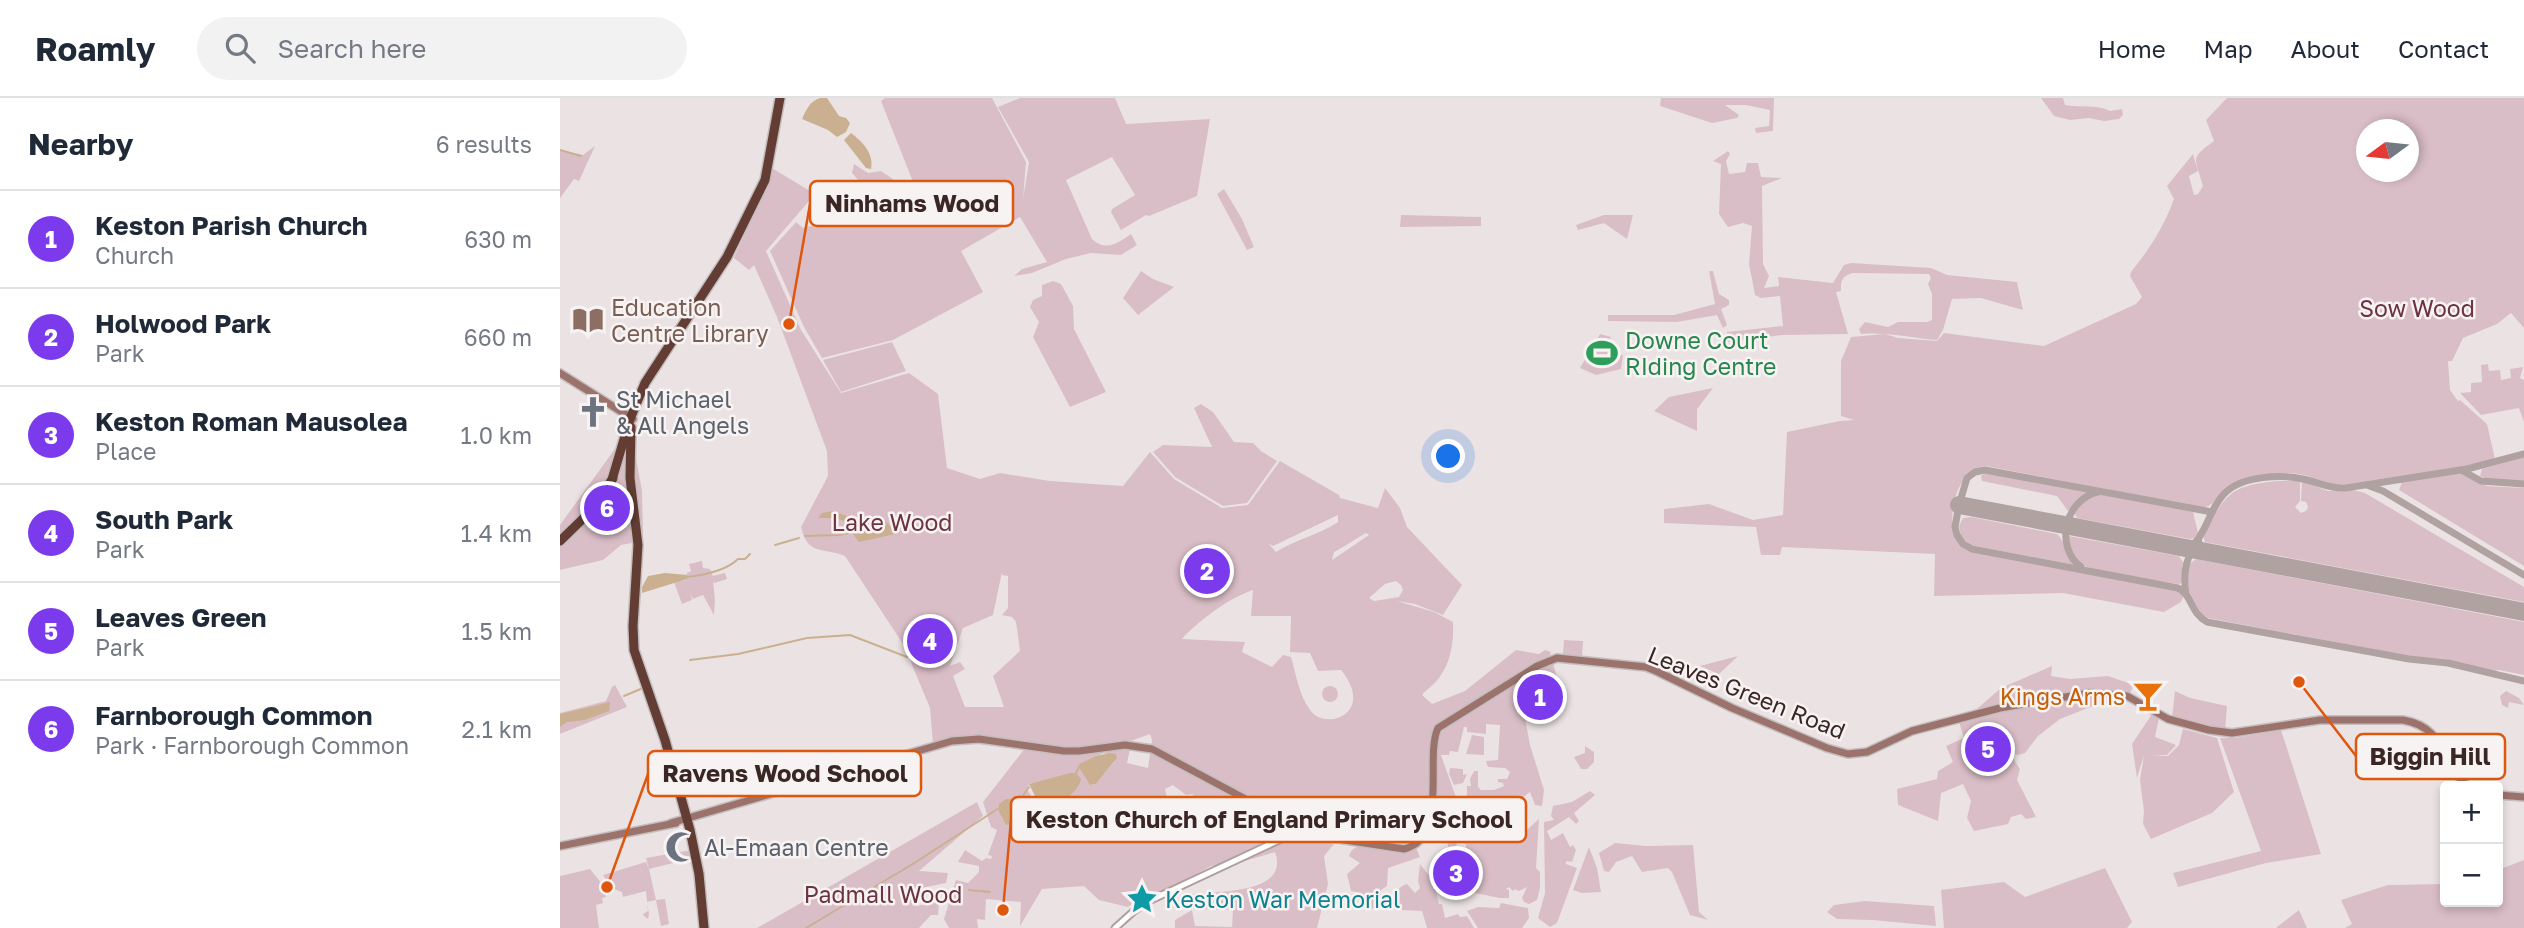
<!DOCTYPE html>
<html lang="en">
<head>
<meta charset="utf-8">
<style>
  :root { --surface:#fff; --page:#f2f2f3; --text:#1f2937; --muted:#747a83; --line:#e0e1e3; --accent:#7c3aed }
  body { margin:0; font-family:"Golos Text",sans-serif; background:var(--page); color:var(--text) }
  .controls { position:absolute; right:21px; bottom:21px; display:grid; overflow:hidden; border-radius:7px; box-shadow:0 4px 10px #0003 }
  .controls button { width:63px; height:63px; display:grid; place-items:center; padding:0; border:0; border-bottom:2px solid var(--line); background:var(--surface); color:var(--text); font:35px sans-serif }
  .compass { position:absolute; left:1796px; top:21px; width:63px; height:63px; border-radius:50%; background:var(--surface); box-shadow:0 4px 10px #0003; rotate:255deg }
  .you { position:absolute; left:889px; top:359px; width:24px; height:24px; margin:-18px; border:5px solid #fff; border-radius:50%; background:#1a73e8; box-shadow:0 0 0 10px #1a73e833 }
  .badge { display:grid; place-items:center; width:46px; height:46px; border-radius:50%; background:var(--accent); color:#fff; font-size:23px; font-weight:700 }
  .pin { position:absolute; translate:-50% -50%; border:4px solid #fff; box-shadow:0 2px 7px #0006 }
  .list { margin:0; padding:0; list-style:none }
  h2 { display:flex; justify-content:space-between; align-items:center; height:91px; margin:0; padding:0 28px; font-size:30px }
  h2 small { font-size:23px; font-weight:400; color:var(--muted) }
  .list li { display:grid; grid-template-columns:46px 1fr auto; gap:21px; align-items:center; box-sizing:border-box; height:98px; padding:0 28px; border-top:2px solid var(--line) }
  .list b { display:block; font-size:26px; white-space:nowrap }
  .list p { margin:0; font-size:23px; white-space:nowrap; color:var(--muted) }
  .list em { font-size:23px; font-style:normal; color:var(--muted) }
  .icon { flex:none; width:38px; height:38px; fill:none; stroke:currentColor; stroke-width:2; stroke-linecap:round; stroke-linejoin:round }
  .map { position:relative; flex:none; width:1964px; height:830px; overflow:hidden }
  header { display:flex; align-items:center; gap:42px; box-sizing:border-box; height:98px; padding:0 35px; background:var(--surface); border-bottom:2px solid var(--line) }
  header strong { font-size:33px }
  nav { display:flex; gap:38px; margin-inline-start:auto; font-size:24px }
  .search { width:490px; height:63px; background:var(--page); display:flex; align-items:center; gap:18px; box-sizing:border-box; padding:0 24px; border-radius:38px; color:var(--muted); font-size:26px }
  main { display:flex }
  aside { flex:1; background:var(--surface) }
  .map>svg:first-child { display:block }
</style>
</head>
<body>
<header>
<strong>Roamly</strong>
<div class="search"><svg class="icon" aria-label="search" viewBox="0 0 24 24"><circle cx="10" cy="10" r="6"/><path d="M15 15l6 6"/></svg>Search here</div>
<nav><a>Home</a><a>Map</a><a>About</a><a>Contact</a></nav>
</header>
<main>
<aside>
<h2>Nearby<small>6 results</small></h2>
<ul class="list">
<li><span class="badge">1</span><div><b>Keston Parish Church</b><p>Church</p></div><em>630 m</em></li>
<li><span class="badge">2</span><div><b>Holwood Park</b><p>Park</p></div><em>660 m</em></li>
<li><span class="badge">3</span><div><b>Keston Roman Mausolea</b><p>Place</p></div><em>1.0 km</em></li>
<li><span class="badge">4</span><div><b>South Park</b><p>Park</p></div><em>1.4 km</em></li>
<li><span class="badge">5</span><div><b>Leaves Green</b><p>Park</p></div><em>1.5 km</em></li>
<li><span class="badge">6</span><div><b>Farnborough Common</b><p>Park · Farnborough Common</p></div><em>2.1 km</em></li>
</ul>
</aside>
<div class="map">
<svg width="1964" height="830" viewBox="0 0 1964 830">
  <rect width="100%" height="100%" fill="#ebe3e3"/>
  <g fill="#dabec7" fill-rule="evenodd">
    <path d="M325,0H432L466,64L463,101L469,64L438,9L460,0H555L566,26L650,21L637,98L589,118L586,117L561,132L551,114L552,111L575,97L552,59L506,82L532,141C546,154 558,145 571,136L577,147L561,157L531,155L506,161L472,175L454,178L462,171L487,164L460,119L401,153L423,194L333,242L262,260L244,229L210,153L236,124L243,130L293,117L289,98L300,84L292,75L294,66L308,75L321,73L359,99L321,3Z"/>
    <path d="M1101,0H1214L1213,33L1196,35L1195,30L1209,28L1210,12L1186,7H1165L1179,17L1177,20L1152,25L1100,8Z"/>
    <path d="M1481,0H1503L1505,7C1520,10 1537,6 1550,13L1562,11L1563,17L1559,21L1544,23L1529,20L1510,22L1494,18Z"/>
    <path d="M1667,0H1964V230L1951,215L1937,226L1903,240L1892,263H1888L1890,292L1898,303L1900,302L1927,326L1935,361L1915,367L1780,387C1768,386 1760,382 1748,378C1727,372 1697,376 1677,384C1660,391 1657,407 1643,410L1426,368C1394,370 1381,432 1404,450L1618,493L1624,497L1621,504L1604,514L1503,495L1374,498L1375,456L1222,449L1220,457H1201L1196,429L1104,425V411L1149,406L1193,422L1223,417L1227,334L1280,323L1294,322L1281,318V263L1291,239L1325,236L1338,240L1377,243L1384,235L1484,248L1576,206L1582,199L1570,178L1571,174C1591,149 1603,130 1614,101L1607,88L1633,56L1638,73L1629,78L1634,97L1638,96L1643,88C1635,59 1629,61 1654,43L1646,22ZM1806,32H1848V74H1806Z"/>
    <path d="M35,48L19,83L14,81L0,100V52L23,57Z"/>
    <path d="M1168,53L1170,56L1166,63L1169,76L1185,74L1187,65H1198L1201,79L1222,80L1202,88L1203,166L1209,178L1204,190L1219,188L1218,179L1273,185L1284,167L1291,165L1371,170L1387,177L1457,184L1463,212L1421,200L1392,201L1383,232L1377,242C1351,240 1326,234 1301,236L1299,231L1305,224L1328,229L1338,224H1367L1372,222V196L1368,186L1371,180L1369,176L1293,175C1282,178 1281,182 1281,193L1276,194L1288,236L1223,237L1166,244L1167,234L1223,228L1220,198L1201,200L1195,197L1189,166L1192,128L1183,125L1168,129L1159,116L1161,66L1153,63Z"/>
    <path d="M212,70L255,96L206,153L241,232L281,295L349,275L378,296L387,370L420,381L440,375L490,383L563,388L590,354L614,381L662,410L688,407L720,363L779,397L780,400L818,410L825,390L840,410L847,429L902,487L883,517L855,506L837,503L874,514L893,524C894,544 891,564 879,580C875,586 867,591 862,597L872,606L905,593L956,552L979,556L985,552L991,554L990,557L953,584L964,598L961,617L965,620L970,647L984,692L982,708L975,707L970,694L958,703V731H968L979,721L976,770L980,774V790L977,802L969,806L964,804L962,800L967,789L959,793L955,791L953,793L949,789L946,791L949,792V800H940L910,794V790L906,789V746L903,745L902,738L897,740L896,753L889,755L886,734L869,740L860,738L855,743L841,748L752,736L712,713L711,709H706L724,724L731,738L762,742L774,746L764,758L768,786L757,830H615V822L632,812L635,828L672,829L673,812L636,811L633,796C659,793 730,796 715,754L681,764L651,768L574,810L570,807L568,809L539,802L524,788L482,791L460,828L461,804L426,801L425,822L417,821L418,830H389L384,821L396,782L408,785L419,774V768L398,764L405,752L422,763L426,760L431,761L432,758L428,757L437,732L431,729L423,704L466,649L410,637L373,646L370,610L352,567L349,555L285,458C262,449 248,458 241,429L268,378L267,353L217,219L194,167L189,172L174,160L208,84ZM778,417V424C759,437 736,441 716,454L708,445L713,448ZM806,435L809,437L772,462L774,454C786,448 795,441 806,435ZM442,474V477L448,478V510L442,517L452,519L456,524L460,553L433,578L444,609H405L393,578L405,571L400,564L390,568L403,530L433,517ZM836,483L841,487L843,492L839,499L814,503L809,500L825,486ZM693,492L691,518H731L730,554L750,555L758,573L781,572C816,615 766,634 750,612C739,597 736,576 731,559L723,557L712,569L682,554L685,544L622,541C638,523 669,500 693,492ZM926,626L940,627L938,662L926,663L928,669L945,670L950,674L947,681H938V684L943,685L944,688L934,692H921L918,689V673H914L910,681L911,688H907V702L915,710L925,709L927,722L924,729L905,728L898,725V705L881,657H889L890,653L898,654L904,629H907V634L926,636ZM590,636L592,642L588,670L567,665L570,651L568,644ZM544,655L555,663L536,686L531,687L520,671V666ZM507,677L518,689L501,704L509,713L501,712L499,707L495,708L494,710L499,712L498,715C493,715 493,710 483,714L485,722L481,715H478L479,711L467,691L469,686ZM613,687L626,697L634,696L630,700L632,704L651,712L666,725L664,728H659L655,723L641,722L632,730L631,734L626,735L610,714L605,691ZM462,699L466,709L451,726L443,722L439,710L446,701Z"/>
    <path d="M664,91L682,121L694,149L687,152L657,96Z"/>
    <path d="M841,117L921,119V128L840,129Z"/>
    <path d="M1044,117H1073L1067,141L1044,125L1018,132L1016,127Z"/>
    <path d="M581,173L593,181L614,189L578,217L563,200Z"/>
    <path d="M1149,173H1153L1159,196L1169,202V207L1161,211L1167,227L1163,230L1157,217L1117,224L1048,223V217H1114L1155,206Z"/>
    <path d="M493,183L501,186L513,208L514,231L546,294L510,309L473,239L479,224L470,209L473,202L482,198V187Z"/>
    <path d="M1040,236L1051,239L1047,253L1063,257L1061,271L1036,277L1020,270Z"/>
    <path d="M332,244L346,273L281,294L263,262Z"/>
    <path d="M1928,266L1929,273L1940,272L1941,282L1951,280L1950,271L1963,269L1960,280L1964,282V324L1959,310L1921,317L1900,295L1911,294V285L1922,284L1921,267Z"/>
    <path d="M1153,290L1137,311V333L1094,313L1109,299Z"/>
    <path d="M641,306L653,314L674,344L693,345L701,353L717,363L687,405L663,408L615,379L593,354L603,347L652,349L634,310Z"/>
    <path d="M57,348L75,355L82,393L83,434L81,440L74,439L71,445L61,447L43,462L0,472V427Z"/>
    <path d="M1964,359V383L1927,381L1920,378L1922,371Z"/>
    <path d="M1425,375L1528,394L1518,400L1508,413L1497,398L1422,383L1421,378Z"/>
    <path d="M1899,375L1927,388L1964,390V468L1839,392L1842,384Z"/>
    <path d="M1717,383H1740V403L1735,409L1741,415L1746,413L1748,409L1746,404L1741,403L1742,383L1768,393L1793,392L1805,395L1964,489V504L1645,444L1643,438C1666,397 1667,388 1717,383Z"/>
    <path d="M1533,397H1545L1633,414L1638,435L1634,440L1630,441L1517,420L1514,414C1517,405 1524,400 1533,397Z"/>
    <path d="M1411,419L1497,436C1506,444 1505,458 1515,467L1410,447L1401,439L1399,428L1403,420Z"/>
    <path d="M1509,438L1619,458L1623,464L1621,485L1619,486C1599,483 1534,475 1521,466C1511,460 1506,449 1509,438Z"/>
    <path d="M1636,461L1964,524V577L1939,572L1933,573L1885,561L1848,558L1643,519C1629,505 1626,486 1628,467Z"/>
    <path d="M142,463L143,470L150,471L153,478L165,475L167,481L154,485L153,482L155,503L154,517L143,497L133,501L130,495L132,502L122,506L114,484L126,482L127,475L131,473L129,466Z"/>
    <path d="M1004,542L1023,543L1022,558L1003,557Z"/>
    <path d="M1178,558L1159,576L1140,568Z"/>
    <path d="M993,565L998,585C988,599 984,609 965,604L974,586L973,573Z"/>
    <path d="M1492,568L1491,578L1510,581L1548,578L1574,587L1570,595L1565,594L1546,606L1533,608L1500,621L1478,638L1465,655L1458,657L1449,654L1460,671L1457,682L1476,719L1466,721L1461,716L1451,719L1448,726L1414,733L1407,720L1411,703L1403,686L1381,695L1378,723L1338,707L1337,691L1377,681L1378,673L1393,664L1386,648L1404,640L1399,624L1404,622L1441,590Z"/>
    <path d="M55,587L67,609L0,636V615L46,603L52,589Z"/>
    <circle cx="770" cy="596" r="8"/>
    <path d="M1615,593L1630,600L1667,608L1665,633L1612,620Z"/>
    <path d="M1946,593L1959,600L1964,607L1949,604L1948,610L1942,607L1940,598Z"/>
    <path d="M1592,616L1599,620L1595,639L1616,647L1607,657L1591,658H1608L1619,647L1623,631L1657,640L1674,694L1652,715L1591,741L1583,726L1584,713L1580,682L1584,657L1577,680L1572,646Z"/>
    <path d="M1721,632L1761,756L1706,765L1618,789L1613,775L1701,753L1660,640H1675Z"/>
    <path d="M912,637L924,639V657L906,656Z"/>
    <path d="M1025,648L1034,654V664L1027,671H1021L1014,659L1025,655Z"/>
    <path d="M890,670L903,671V677L907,676L903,685L894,687L889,676Z"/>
    <path d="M1030,693L1035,697L1014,715L1019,723L1016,726L1009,719L987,733L991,742L1003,735L1010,749L1013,747L1016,752L1012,764L1006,763V766L1017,770L997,825L990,829L978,820L985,795L984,724L994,722L991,718L993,708L1012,704Z"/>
    <path d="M417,704L423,718L359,773L388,775L386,785L356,791V808L379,804L378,817H371L359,830H197Z"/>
    <path d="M1055,745L1086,748L1133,747L1139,814L1148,822L1130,817L1112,774L1108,770L1082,774L1072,758L1056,764L1049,774L1044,773L1039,755Z"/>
    <path d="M808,747C824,751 840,758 856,750L860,759L828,770L827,788L821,792V799L833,803C836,794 839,788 847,786L855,795L860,790L858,783L860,766L874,784L879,806H882L885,820L898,816L900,819L907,818L914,830H867L862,813L800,810L804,799L797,794L791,793L787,776L800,765L789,758C792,748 799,748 808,747Z"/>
    <path d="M1029,749L1037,770L1041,794L1022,795L1013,792Z"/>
    <path d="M132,752L133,760L89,771L96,802L105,801L109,826L101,828L96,802L87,804L89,816L88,821L84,818L83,816L88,813L86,793L63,799L62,794L51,790L43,777L86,764L89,771L86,760Z"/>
    <path d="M1964,762V830H1785L1792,826L1781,802L1828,787L1885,786V804H1938V772Z"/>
    <path d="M1545,770L1572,824L1567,830H1384L1381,792L1444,784L1465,799Z"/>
    <path d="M30,771L42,786L46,799L42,800L43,805L36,807L39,830H0V778Z"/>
    <path d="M1305,803L1374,808L1376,828L1312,822L1277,821L1267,814L1274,807Z"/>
    <path d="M941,805L968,810L969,820L962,830H918L907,813L918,809L939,810Z"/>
    <path d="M1739,812L1747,830H1717V829Z"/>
  </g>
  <g fill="#cab091">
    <path d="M260,0H267L279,18L286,20L290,25L286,34L277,39L268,32L242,21C246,12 250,3 260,0Z"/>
    <path d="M291,35C303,44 314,56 311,71L306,70L284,42Z"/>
    <path d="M273,413L298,422L319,419L340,435L299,444C281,421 289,420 258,420L262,415Z"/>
    <path d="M105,475L127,477V481L82,495V489L88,478Z"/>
    <path d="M50,604L49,613L25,622L7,624L0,629V616Z"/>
    <path d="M550,655L556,656L557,660L536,686L530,687L520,671L519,666L536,658Z"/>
    <path d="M510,675H516L521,681C519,695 495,711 480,708L469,686Z"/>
    <path d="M462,699L466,703V709L451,726L446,727L439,714V706L446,701Z"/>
  </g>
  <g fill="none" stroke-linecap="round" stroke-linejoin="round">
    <g stroke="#cab091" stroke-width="2">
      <path d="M0,52L21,58"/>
      <path d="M245,438L280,437L292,434"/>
      <path d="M215,447L239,440"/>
      <path d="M127,479C144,477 166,473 178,461H185L190,456"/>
      <path d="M130,562L178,556L247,540L290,537L347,559"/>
      <path d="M64,598L83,590"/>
      <path d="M516,675L519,669"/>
      <path d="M462,699L469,689"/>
      <path d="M871,728L883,727L889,723"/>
      <path d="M409,792L418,793"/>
      <path d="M420,793L430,794"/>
      <path d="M246,830L356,764L439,710"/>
    </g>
    <g stroke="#b0a2a1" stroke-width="7">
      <path d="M1901,372L1921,383L1964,386"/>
      <path d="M1807,387L1823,393L1964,477"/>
      <path d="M1652,414L1425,372L1415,374L1407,380L1399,407L1395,429L1397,437L1403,446L1412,451L1618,490C1632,496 1630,515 1647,524L1849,561L1888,565L1964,583"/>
      <path d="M1622,450L1632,448L1638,441L1640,449L1648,455"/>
      <path d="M1521,469C1494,449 1505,401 1538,394"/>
      <path d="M1626,496C1621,466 1630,456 1644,431C1650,419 1656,403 1666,394C1683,378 1721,376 1743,381C1758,384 1769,391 1785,390L1907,371L1964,356"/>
    </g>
    <path stroke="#b0a2a1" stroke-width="18" d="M1399,407L1964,514"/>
    <defs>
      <path id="secondary" d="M555,830L574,813L589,803L732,736"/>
      <g id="primary">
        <path d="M0,275L73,321"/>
        <path d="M1938,697L1964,699"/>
        <path d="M111,725L392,643L419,641L504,653H519L565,647L592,651L738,729L745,736L844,751C890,740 864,659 878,630L977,568L997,560L1086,569L1096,573L1172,610L1267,650L1288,656L1307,654L1352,633L1440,610L1529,595L1567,598L1608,621L1649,632L1672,635L1760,622H1843C1888,630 1879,666 1908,688"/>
        <path d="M733,729L731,733L732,737L736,738L740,734"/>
        <path d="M0,748L116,725"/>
      </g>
      <g id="highway">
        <path d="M71,329L70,380L78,447L73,528L74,552L105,642L130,732L139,776L144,830"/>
        <path d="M51,385L70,321L85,285L167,159L205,82L220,0"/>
        <path d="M0,443L34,410L53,380"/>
      </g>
    </defs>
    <use href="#secondary" stroke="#af9e9d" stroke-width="9"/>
    <use href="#primary" stroke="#c4bebe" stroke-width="10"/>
    <use href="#highway" stroke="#c4bebe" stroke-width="12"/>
    <use href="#secondary" stroke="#fff" stroke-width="5"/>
    <use href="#primary" stroke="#9c736c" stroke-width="7"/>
    <use href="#highway" stroke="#633d34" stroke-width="9"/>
  </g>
  <defs>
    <symbol id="library-bare" viewBox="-9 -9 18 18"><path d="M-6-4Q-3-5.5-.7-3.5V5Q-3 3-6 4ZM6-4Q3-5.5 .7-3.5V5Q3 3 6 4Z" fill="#8d6e63" stroke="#f8f3f3" stroke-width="2.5" paint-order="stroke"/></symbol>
    <symbol id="stadium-bare" viewBox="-9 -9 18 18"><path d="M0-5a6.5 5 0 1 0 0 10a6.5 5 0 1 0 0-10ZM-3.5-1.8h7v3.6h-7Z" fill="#2e9e5b" stroke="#f8f3f3" stroke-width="2.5" paint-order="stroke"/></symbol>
    <symbol id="church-bare" viewBox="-9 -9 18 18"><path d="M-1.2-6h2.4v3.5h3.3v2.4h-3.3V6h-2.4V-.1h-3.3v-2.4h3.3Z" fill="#6b7280" stroke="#f8f3f3" stroke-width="2.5" paint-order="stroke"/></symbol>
    <symbol id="bar-bare" viewBox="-9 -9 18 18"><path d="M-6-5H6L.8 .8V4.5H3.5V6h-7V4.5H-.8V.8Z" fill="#e8710a" stroke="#f8f3f3" stroke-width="2.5" paint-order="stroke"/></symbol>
    <symbol id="mosque-bare" viewBox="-9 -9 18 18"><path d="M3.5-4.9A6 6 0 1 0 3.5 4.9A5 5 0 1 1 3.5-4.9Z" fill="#6b7280" stroke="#f8f3f3" stroke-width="2.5" paint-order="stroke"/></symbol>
    <symbol id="sight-bare" viewBox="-9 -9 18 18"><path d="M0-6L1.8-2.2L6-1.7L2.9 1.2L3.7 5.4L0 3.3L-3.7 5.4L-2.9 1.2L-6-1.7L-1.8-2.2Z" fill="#0f9aa8" stroke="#f8f3f3" stroke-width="2.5" paint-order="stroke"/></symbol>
  </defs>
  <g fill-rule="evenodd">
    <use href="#library-bare" x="6" y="200" width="44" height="44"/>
    <use href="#stadium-bare" x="1020" y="233" width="44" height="44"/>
    <use href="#church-bare" x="11" y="292" width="44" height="44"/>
    <use href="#bar-bare" x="1566" y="576" width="44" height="44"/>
    <use href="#mosque-bare" x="99" y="727" width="44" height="44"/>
    <use href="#sight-bare" x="560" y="779" width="44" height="44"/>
  </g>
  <g text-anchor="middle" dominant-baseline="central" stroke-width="5" stroke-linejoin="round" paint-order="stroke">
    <g font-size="23" fill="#785e54" stroke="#f8f3f3" text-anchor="start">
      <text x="51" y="209">Education<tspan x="51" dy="26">Centre Library</tspan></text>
    </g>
    <g font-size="23" fill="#6d3340" stroke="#f8f3f3">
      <text x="1857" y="210">Sow Wood</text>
      <text x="332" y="424">Lake Wood</text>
      <text x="323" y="796">Padmall Wood</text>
    </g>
    <g font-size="23" fill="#27864d" stroke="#f8f3f3" text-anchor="start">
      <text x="1065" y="242">Downe Court<tspan x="1065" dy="26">RIding Centre</tspan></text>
    </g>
    <g font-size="23" fill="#5b616d" stroke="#f8f3f3" text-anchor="start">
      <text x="56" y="301">St Michael<tspan x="56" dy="26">&amp; All Angels</tspan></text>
      <text x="144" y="749">Al-Emaan Centre</text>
    </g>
    <g font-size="23" fill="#3a2725" stroke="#f8f3f3">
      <text transform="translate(1187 594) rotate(22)">Leaves Green Road</text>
    </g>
    <g font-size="23" fill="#c56008" stroke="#f8f3f3" text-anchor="end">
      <text x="1565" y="598">Kings Arms</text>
    </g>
    <g font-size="23" fill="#0d838f" stroke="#f8f3f3" text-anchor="start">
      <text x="605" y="801">Keston War Memorial</text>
    </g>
  </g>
  <path fill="none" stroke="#df560d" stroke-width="2.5" d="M229 226L250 106M1739 584L1796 658M47 789L88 676M443 812L451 722"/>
  <g fill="#df560d" stroke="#f8f3f3" stroke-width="2.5">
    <circle cx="229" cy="226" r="7"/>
    <circle cx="1739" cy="584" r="7"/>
    <circle cx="47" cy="789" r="7"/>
    <circle cx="443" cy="812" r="7"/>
  </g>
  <g fill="#f8f3f3" stroke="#df560d" stroke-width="2.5">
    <rect x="250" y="83" width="203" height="45" rx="7"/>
    <rect x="1796" y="636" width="149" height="45" rx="7"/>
    <rect x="88" y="653" width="273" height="45" rx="7"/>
    <rect x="451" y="699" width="515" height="45" rx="7"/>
  </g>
  <g font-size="24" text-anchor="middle" font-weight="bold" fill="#3a2725">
    <text x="352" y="114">Ninhams Wood</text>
    <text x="1870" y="667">Biggin Hill</text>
    <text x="225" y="684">Ravens Wood School</text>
    <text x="709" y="730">Keston Church of England Primary School</text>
  </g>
</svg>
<div class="controls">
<button>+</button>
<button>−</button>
</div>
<svg class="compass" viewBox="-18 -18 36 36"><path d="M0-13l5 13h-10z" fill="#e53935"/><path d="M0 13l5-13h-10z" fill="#747a83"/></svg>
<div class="you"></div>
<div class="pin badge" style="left:980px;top:599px">1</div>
<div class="pin badge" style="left:647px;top:473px">2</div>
<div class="pin badge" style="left:896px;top:775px">3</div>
<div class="pin badge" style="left:370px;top:543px">4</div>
<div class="pin badge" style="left:1428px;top:651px">5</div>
<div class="pin badge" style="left:47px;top:410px">6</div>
</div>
</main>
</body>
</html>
